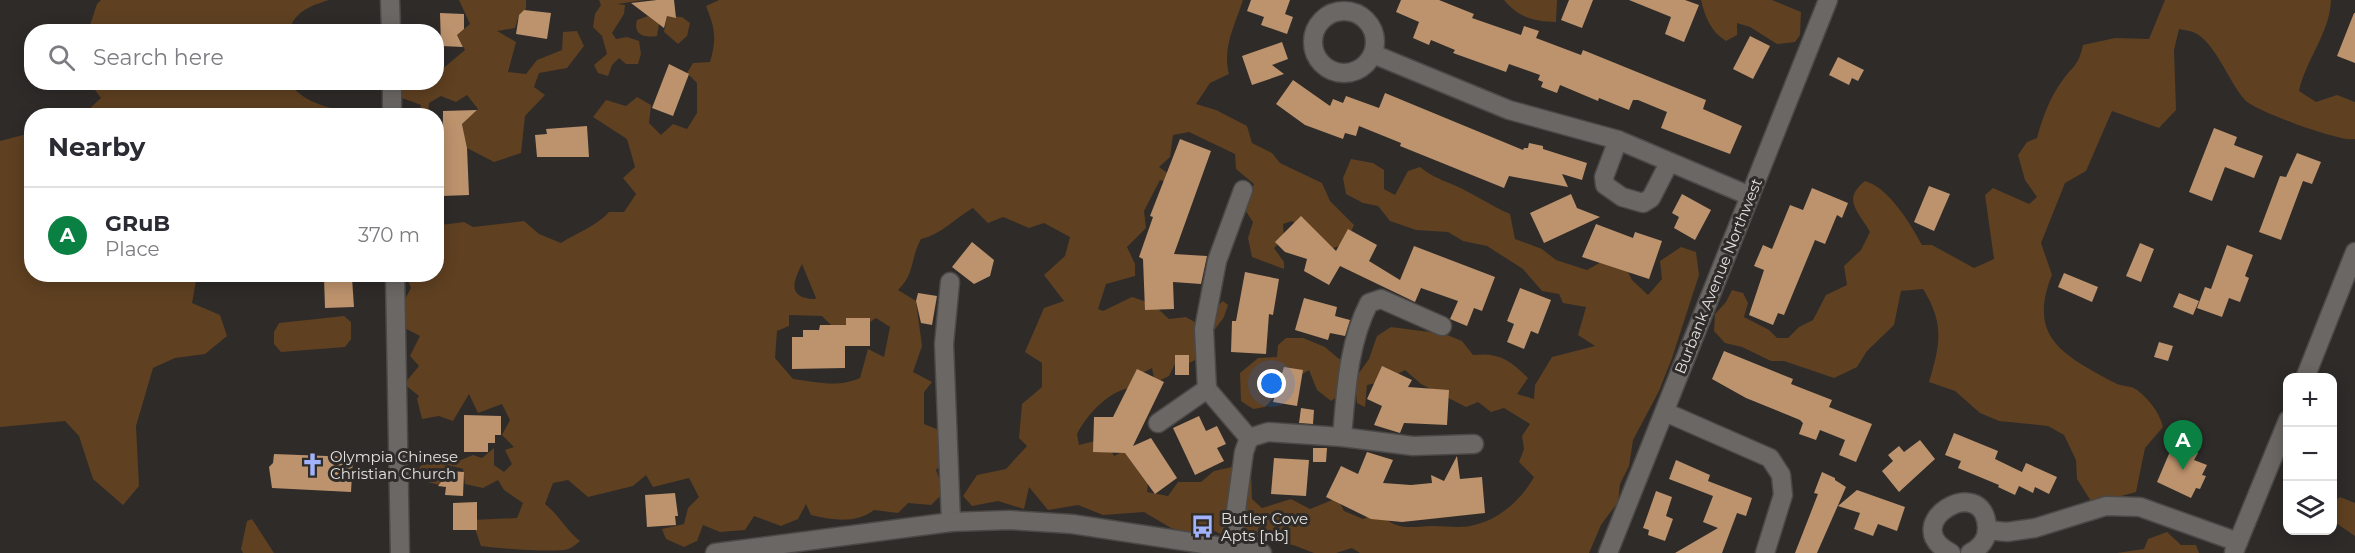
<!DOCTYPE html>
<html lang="en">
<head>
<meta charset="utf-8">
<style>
  :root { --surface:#fff; --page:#f7f7f7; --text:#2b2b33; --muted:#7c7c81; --line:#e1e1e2; --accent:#0b8043 }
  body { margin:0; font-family:Montserrat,sans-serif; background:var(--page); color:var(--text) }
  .controls { position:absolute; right:18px; bottom:18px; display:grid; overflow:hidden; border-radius:12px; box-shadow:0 3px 15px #0003 }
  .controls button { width:54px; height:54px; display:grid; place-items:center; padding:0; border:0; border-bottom:2px solid var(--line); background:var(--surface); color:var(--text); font:30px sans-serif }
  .you { position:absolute; left:1272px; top:384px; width:21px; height:21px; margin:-15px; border:4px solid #fff; border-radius:50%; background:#1a73e8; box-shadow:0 0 0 9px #1a73e833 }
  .badge { display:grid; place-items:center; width:39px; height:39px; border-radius:50%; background:var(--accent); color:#fff; font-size:20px; font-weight:700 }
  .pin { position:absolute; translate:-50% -50px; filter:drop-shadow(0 2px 3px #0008) }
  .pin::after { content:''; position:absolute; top:32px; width:21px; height:18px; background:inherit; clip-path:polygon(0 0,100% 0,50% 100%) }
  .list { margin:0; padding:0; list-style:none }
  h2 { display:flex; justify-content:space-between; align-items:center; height:78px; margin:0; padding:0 24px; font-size:26px }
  h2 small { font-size:20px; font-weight:400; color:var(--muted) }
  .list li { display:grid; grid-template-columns:39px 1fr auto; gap:18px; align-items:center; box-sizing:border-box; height:96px; padding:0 24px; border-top:2px solid var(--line) }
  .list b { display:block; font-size:22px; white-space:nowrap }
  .list p { margin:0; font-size:20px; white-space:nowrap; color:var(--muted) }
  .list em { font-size:20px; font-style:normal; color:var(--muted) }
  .icon { flex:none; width:33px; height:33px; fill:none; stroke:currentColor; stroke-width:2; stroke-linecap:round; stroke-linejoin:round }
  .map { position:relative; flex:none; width:2355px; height:553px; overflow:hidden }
  .search { position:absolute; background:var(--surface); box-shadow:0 3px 15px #0003; left:24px; top:24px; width:420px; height:66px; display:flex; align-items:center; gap:15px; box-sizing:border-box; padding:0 21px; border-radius:24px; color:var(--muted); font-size:22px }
  .panel { position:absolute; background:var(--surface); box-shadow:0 3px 15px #0003; left:24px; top:108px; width:420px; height:174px; border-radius:24px }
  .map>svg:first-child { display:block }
</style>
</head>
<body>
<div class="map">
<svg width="2355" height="553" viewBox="0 0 2355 553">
  <rect width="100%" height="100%" fill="#2e2b29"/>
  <g fill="#5f4021" fill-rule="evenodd">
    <path d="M101,0H329C310,6 295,11 289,31H88L97,4Z"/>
    <path d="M459,0H526V9L519,15L515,28L497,31L516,42L508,72L526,74L537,60L562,50L563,32L577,31L584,46L567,68L539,73L534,87L545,95L525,116L521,153L494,162L467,148L462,124L478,109L467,95L456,102L441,96L429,103L428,115H419L421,105L402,98L400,83L436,82L437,69L441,70L465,50L457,35L470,24Z"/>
    <path d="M599,0H645L617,4L625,5L624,14L612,33L616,39L627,37L639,41L641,54L638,64H626L619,58L612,65L608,76L598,73L594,65L607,54L602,36L593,27L595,14L601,5Z"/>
    <path d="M719,0H1243C1235,25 1222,48 1229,74L1210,83L1196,104L1216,110L1247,126L1252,143L1272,153L1280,163L1322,183L1330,201L1354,225L1345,244L1330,249L1292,221L1283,224L1284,238L1274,248L1284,262V269L1252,257L1248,238L1253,222L1245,210L1254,184L1236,169L1235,154L1189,132L1173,135L1170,157L1159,167L1179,181L1177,186L1160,180L1144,211L1146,228L1127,247L1135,264V276L1106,284L1098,309L1103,311L1132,297L1153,304L1169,319L1186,317L1198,324L1223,301L1228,305L1224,317L1207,340L1208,354L1189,363L1177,360L1169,376L1155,383L1152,368L1140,374L1135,387C1110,389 1088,413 1077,434L1079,445L1095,441L1107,443L1114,456L1132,447L1149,474L1147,492L1168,496L1178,482H1201L1214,471L1232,467L1251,471L1252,499L1262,508L1291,499L1310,509L1337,498L1344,511L1363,519L1378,513C1398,531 1407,527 1433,526C1445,526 1459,528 1470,526C1498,521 1521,500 1534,477L1519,462L1524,449L1522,436L1530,424L1504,408L1491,412L1478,402L1466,407L1421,384L1405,370L1385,381L1367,385L1365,407L1357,403L1355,383L1331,401L1317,390L1309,370L1291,381L1283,375L1279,380L1277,394L1265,407L1253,409L1241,401L1240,373L1258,358L1277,357L1278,345L1286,338H1303L1325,347L1339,359L1360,360L1359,373L1369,359L1377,336L1391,327L1445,334L1462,341L1473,355C1499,352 1510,360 1528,378L1517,394L1534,399L1535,385L1552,357L1595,346L1578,335L1586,307L1563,303L1559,294L1542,291L1523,269L1487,246L1463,241L1448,232L1416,230L1390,221L1378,206L1363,203L1346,194L1343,178L1351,159L1373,163L1384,170V189L1395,195L1408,171L1420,167C1430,175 1437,178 1449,183C1470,191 1489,205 1510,214L1515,239L1542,249L1556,260L1587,270L1608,258L1624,264L1632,280L1648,295L1662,279L1660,261L1681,247L1696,252L1699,275L1672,358L1659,391L1633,440L1629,466L1620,484L1618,502L1601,525L1589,553H1360L1352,548L1336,553H1314L1293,545L1224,536L1213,530L1186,532L1171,528L1144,512L1103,515L1078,505L1048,510L1029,487L1024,509L998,501L972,506L963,496L977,475L1006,469L1027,446L1019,438L1022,404L1042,387V363L1025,352L1044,308L1064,301L1044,275L1065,256L1070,237L1044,223L1029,228L1003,217L988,223L973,208C954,219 942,234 921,239C910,259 915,274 898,290L916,301L922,346L913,372L932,382L924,392V424L939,430L947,458L936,470L944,492L931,505L908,503L898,513L874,510C856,524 832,520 811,515L806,504L798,519L781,526L754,516L745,530L720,532L703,525L697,541L684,547L666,539L662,529L684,524L688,508L699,497L689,478L653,487L646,475L633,486L588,497L568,480L553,483L545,504C559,515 566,530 580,541C576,544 572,548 568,549C559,553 493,548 481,546L472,520L517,518L523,503L504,490L498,480L483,488L465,484L463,469L452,466L440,485L423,481L413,473L422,465L447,456L456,462L473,455L482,458L494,448V465L504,472L512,464L505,450L514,447L502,435L510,420L502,404L478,413L469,394L453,421L439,416L422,419L417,399L419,396L404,384L419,366L410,356L420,336L393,322L411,288L406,275L436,274L437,220L441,225L464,222L473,227L524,221L539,234L561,243C576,233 597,226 609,212H624L636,194L623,178L635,167L627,139L593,117L606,100L626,106L637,97L651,105L649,123L661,135L673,124L687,129L697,113V83L687,73L693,63L710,62C717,39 715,28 706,6ZM802,264L816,298L815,299C787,298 793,282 802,264ZM789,315L822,316L834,328L860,329L876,318L890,327L884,357L868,349L860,378C837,388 818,382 793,379L775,358L777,331L789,326Z"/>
    <path d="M1504,0H1557L1556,22C1534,22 1518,17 1504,0Z"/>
    <path d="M1701,0H1772L1801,12L1800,35L1795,42L1777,44L1750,27L1737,23V35L1726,41C1711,32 1705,17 1701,0Z"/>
    <path d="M2165,0H2331C2330,33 2306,59 2299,91L2316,102L2337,95L2355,102V139C2342,143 2255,111 2245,100C2230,84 2217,46 2197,34C2192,31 2184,30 2179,29L2174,50L2176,110L2159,128L2112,111L2086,171L2065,183L2041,243L2052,275C2026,339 2066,356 2115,383C2122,387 2131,385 2137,390C2150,400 2159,412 2163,427L2145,448L2136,492L2107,500L2091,501L2077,479L2076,460L2064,435L2048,426L1999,421L1980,413L1955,391L1929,382C1940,345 1945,324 1923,289L1901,291L1894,325L1867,351L1857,367L1834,378L1784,361H1771L1742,347L1725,343L1714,331L1715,314L1726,302L1732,290L1743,293L1748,303L1744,317L1769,330L1777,338H1788L1799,327L1813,320L1826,295L1847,285L1844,266L1861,250L1870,232C1859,212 1841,200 1865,181C1889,188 1910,223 1922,245H1932L1974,268L1994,259L1985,195L1993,188L2029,204L2037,197L2025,180L2018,155L2027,142L2037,138C2042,119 2050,97 2062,81C2074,64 2078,67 2083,45L2115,38L2149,39Z"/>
    <path d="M648,16L659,24L657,36C644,38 633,35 637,20Z"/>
    <path d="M667,16L682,17L690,23L687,36L678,44L664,32Z"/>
    <path d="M89,82L289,83C298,94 307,100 321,105C330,109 340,108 348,115H60L87,111L101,98Z"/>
    <path d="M31,133L32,274L202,275L196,281L192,303L220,315L227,336L205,354L175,358L153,368L136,426L139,486L123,505L93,479L79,436L65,421L0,427V141Z"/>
    <path d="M344,316L351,322V339L345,347L281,352L274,344V332L279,323Z"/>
    <path d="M2340,497L2355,503V536L2333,521V502Z"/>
    <path d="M252,519L274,553H243L241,549L247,521Z"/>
    <path d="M2167,532L2181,545H2196L2199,553H2117L2144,549L2148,539Z"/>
  </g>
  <g fill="#bd936d">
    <path d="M657,0H674L676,18L667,16L664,28L631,3Z"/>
    <path d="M1251,0H1290L1285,14L1293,17L1287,34L1261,25L1264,17L1247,11Z"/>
    <path d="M1401,0H1439L1474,14L1472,18L1521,35L1524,26L1539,31L1536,38L1581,55L1583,50L1706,100L1703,109L1742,126L1730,154L1661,128L1667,112L1638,100H1633L1629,110L1599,98L1598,101L1560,85L1557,93L1541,87L1543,82L1538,80L1540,75L1509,64L1506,72L1453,53L1455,50L1431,40L1429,45L1413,38L1419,22L1396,12Z"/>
    <path d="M1569,0H1593L1582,28L1561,20Z"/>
    <path d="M1629,0H1685L1699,5L1684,42L1665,34L1671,17Z"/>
    <path d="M524,10L551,13L547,39L516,34L519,15Z"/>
    <path d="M440,13L464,14V29L457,35L463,47L441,46Z"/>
    <path d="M2354,13H2355V63L2337,56Z"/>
    <path d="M1750,36L1770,46L1753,79L1733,69Z"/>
    <path d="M1282,42L1288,59L1272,65L1284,74L1252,85L1242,56Z"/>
    <path d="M1838,57L1864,70L1858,81L1852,78L1849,85L1829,75Z"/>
    <path d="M669,64L689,74L673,116L652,108Z"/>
    <path d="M1293,80L1330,106L1333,99L1343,103L1346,96L1379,108L1385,93L1523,150L1524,148H1528L1529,143L1543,146V149L1587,163L1582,180L1562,174L1568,187L1509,176L1504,188L1400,146L1401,143L1359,126L1356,136L1345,133L1343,139L1305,125L1276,104Z"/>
    <path d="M477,110L462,124L467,148L469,195L442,196L443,111Z"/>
    <path d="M587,126L589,157H537L535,135L547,134L546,129Z"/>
    <path d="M2214,128L2237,137L2234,145L2263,156L2254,178L2225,167L2212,201L2189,192Z"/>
    <path d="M1180,139L1211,151L1174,254L1207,256L1201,284L1173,282L1174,309L1145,310L1143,259L1139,257L1153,217L1150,216Z"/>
    <path d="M2297,153L2321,162L2312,184L2303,181L2281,240L2259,232L2280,176L2286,177Z"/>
    <path d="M1929,186L1950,194L1934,231L1914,222Z"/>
    <path d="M1812,188L1848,203L1842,218L1837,215L1825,244L1815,240L1784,315L1778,313L1773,325L1749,315L1764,270L1754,266L1763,245L1772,249L1790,205L1803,210Z"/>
    <path d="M1571,194L1577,208L1600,217L1544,243L1530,213Z"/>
    <path d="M1682,194L1711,210L1695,240L1674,228L1679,217L1672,213Z"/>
    <path d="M1301,216L1336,251L1348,229L1377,245L1369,261L1400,280L1414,246L1495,277L1482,311L1474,308L1467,326L1450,319L1458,301L1421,288L1415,302L1340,266L1329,285L1304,271L1307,259L1285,252L1275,242Z"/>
    <path d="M1596,224L1633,238L1635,232L1662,241L1649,279L1582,257Z"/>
    <path d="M972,242L994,260L990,276L974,284L952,267Z"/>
    <path d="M2140,243L2154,249L2141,282L2126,276Z"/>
    <path d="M2227,245L2253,255L2245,276L2249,278L2240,302L2229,298L2222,317L2197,308L2205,287L2211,289Z"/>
    <path d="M1245,272L1279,279L1273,315L1269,314L1266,354L1231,352L1232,321H1236Z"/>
    <path d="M2064,273L2098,287L2092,302L2058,287Z"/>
    <path d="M324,278H352L354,307L325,308Z"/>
    <path d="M1520,288L1551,300L1538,334L1531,331L1524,349L1507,342L1514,324L1507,321Z"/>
    <path d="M918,293L937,296L932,325L921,323L916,301Z"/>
    <path d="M2179,293L2199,301L2193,315L2173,307Z"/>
    <path d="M1304,298L1337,307L1335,316L1350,320L1345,336L1330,333L1328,340L1295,330Z"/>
    <path d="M846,318H870V346H845V368L792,369V337H803V330H819L820,325H846Z"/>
    <path d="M2159,342L2173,346L2168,361L2154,357Z"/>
    <path d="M1724,351L1793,379L1791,384L1832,400L1829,407L1872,424L1856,462L1839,455L1845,440L1820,430L1816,440L1799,434L1803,423L1800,420L1746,398L1712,379Z"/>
    <rect x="1175" y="355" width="14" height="20"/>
    <path d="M1382,366L1412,380L1408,387L1449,390L1447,425L1404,423L1400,433L1374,425L1382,406L1367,399Z"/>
    <path d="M1284,367L1303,370L1297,406L1273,402Z"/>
    <path d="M1137,369L1164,382L1133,446L1151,438L1177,478L1155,494L1125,453L1093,452L1094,417H1113Z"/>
    <path d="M1301,408L1314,410L1313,424L1299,423Z"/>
    <path d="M464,415L501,416V435H495V443H488V452H464Z"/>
    <path d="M1199,416L1206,431L1217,426L1226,444L1217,448L1224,461L1195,475L1173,428Z"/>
    <path d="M1954,433L1998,451L1995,459L2022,472L2026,463L2057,477L2049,494L2035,487L2033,493L2019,486L2015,495L1998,487L1999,485L1958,468L1961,461L1945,455Z"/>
    <path d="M1920,440L1935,459L1899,492L1882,471L1893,461L1888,455L1899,446L1904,452Z"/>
    <path d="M2174,442L2198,453L2194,460L2207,465L2202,475L2206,476L2200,489L2196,488L2191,498L2157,482Z"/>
    <path d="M1313,448H1327L1326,462H1313Z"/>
    <path d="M1367,452L1393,460L1383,483L1411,485L1432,483L1431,475L1444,481L1457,456L1460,479L1482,477L1485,513L1402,522L1371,519L1326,497L1341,466L1358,474Z"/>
    <path d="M274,454L353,457L351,492L272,488L269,467L273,463Z"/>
    <path d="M1274,458L1309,460L1306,496L1271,494Z"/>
    <path d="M1676,460L1710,475L1708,481L1752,498L1746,516L1737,513L1722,553H1675L1718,528L1703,522L1713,496L1669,479Z"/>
    <path d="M449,471L464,472L463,496L445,495L446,487L438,486Z"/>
    <path d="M1822,472L1835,478V480L1846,487L1817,553H1795L1818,494L1814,493Z"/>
    <path d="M1857,490L1905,507L1897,531L1878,524L1873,536L1854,529L1860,513L1838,506Z"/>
    <path d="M1656,491L1672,497L1666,516L1673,519L1665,541L1648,535L1649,530L1643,528Z"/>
    <path d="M675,493L678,516H675L676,525L647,527L645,495Z"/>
    <path d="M477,502V530H453V503Z"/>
  </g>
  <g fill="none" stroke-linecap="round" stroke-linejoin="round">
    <defs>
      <g id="minor">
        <path d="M390,0L391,32"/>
        <circle cx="1344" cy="42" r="31"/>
        <path d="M1373,54L1509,110L1618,140L1750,196"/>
        <path d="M392,82V116"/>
        <path d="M1618,140L1604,177L1605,185L1622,197L1643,203L1651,198L1669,163"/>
        <path d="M395,274L400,553"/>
        <path d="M950,282L944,344L951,522"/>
        <path d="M2305,378L2355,252"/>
        <path d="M1207,389L1249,438"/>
        <path d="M1665,412L1770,458L1781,475L1783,495L1765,553"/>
        <path d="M1158,423L1207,389L1204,329L1217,261L1243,190"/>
        <path d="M1342,437C1346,392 1348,344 1369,303L1381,299L1442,326"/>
        <path d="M1987,530L2007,532L2035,528L2106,506L2140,507L2238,542"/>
        <path d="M1231,547L1244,452L1249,438L1268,432L1342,437L1413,446L1474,444"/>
        <path d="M2234,552L2288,420"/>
        <path d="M715,553L951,522L1009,520L1072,524L1262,553"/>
        <path d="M1608,553L1828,0"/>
        <path d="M1951,553C1895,524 1984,471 1987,527C1988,539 1980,548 1970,553"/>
      </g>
    </defs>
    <use href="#minor" stroke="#4b4947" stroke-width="21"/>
    <use href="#minor" stroke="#6a6764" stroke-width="18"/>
  </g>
  <defs>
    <symbol id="church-bare" viewBox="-9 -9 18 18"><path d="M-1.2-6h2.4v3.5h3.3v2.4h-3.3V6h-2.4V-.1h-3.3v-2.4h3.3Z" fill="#a1b3fd" stroke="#2e2b29" stroke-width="2.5" paint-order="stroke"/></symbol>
    <symbol id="bus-bare" viewBox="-9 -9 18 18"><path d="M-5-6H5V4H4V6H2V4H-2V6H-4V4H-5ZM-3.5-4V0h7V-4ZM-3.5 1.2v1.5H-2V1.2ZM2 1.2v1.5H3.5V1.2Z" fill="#a1b3fd" stroke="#2e2b29" stroke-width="2.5" paint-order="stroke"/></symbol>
  </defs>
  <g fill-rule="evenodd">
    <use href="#church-bare" x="296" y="448" width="33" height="33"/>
    <use href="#bus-bare" x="1186" y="510" width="33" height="33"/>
  </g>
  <g text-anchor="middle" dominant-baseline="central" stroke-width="6" stroke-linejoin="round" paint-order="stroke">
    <g font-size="15" fill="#e2e0de" stroke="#2e2b29">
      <text transform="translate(1718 276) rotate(-68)">Burbank Avenue Northwest</text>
    </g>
    <g font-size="15" fill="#e2e0de" stroke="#2e2b29" text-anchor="start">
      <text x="330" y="456">Olympia Chinese<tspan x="330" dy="17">Christian Church</tspan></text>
      <text x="1221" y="518">Butler Cove<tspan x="1221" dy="17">Apts [nb]</tspan></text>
    </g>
  </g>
</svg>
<div class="controls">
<button>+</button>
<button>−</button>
<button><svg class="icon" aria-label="layers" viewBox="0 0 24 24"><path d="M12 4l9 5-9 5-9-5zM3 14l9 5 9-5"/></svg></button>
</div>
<div class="you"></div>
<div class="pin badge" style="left:2183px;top:470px">A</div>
<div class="search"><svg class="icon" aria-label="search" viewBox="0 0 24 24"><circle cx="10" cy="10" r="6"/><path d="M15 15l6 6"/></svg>Search here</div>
<section class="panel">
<h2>Nearby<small></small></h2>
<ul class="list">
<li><span class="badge">A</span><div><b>GRuB</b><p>Place</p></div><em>370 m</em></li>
</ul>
</section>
</div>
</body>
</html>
